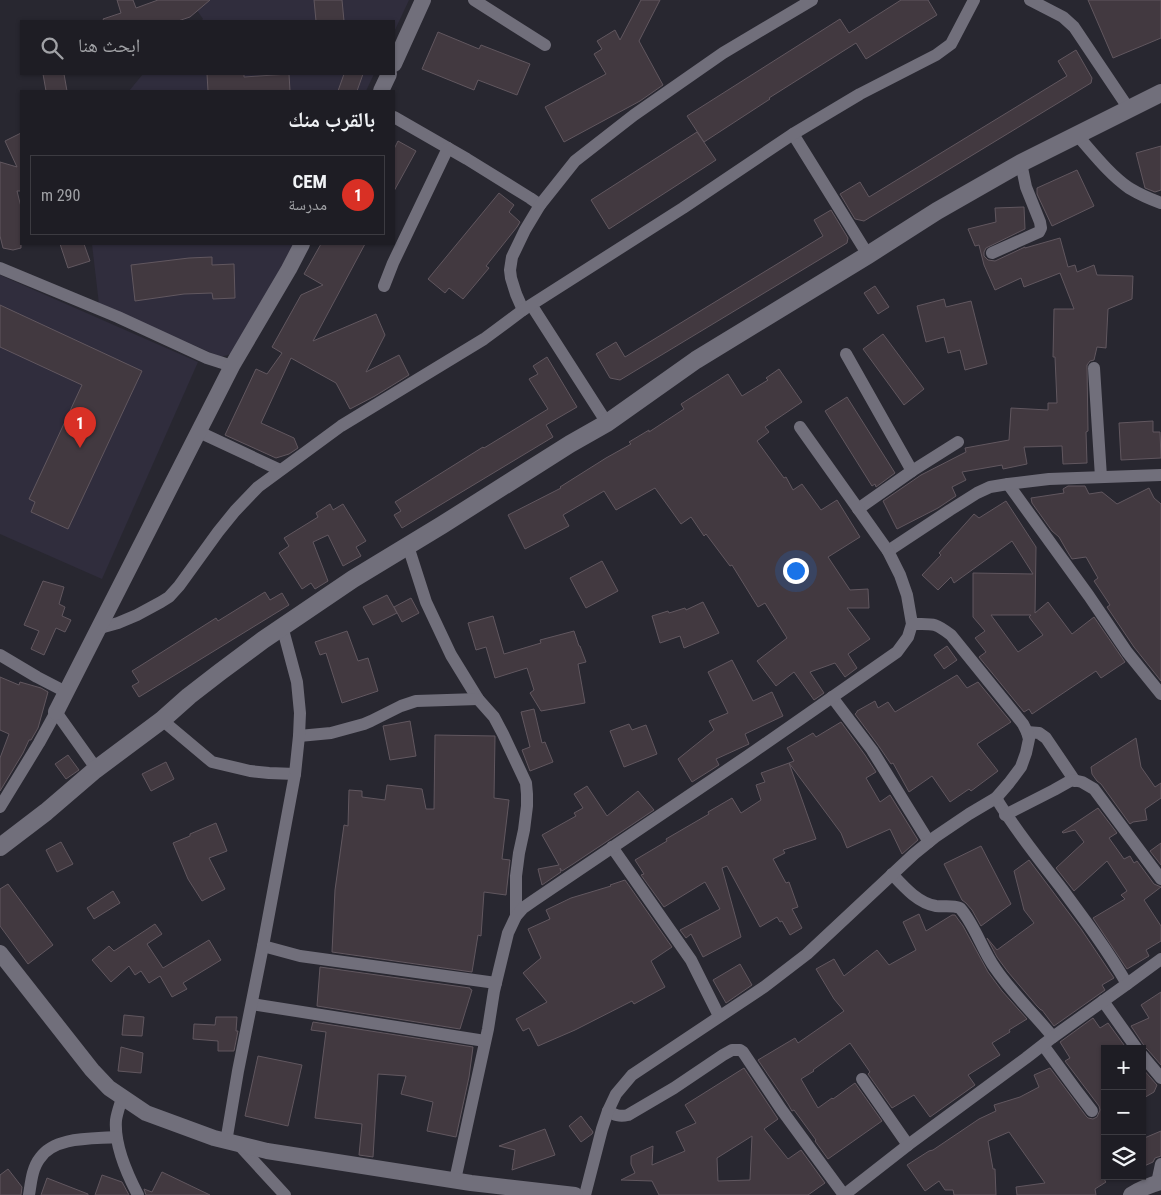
<!DOCTYPE html>
<html lang="ar">
<head>
<meta charset="utf-8">
<style>
  :root { --surface:#1e1d24; --page:#26262c; --text:#f1f3f6; --muted:#a1a2a6; --line:#3c3b41; --accent:#d93025 }
  body { margin:0; font-family:"Roboto Condensed","Noto Naskh Arabic",sans-serif; background:var(--page); color:var(--text); direction:rtl }
  .controls { position:absolute; right:15px; bottom:15px; display:grid; overflow:hidden; border-radius:0px; box-shadow:0 1px 4px #0004 }
  .controls button { width:45px; height:45px; display:grid; place-items:center; padding:0; border:0; border-bottom:1px solid var(--line); background:var(--surface); color:var(--text); font:25px sans-serif }
  .you { position:absolute; left:795px; top:570px; width:18px; height:18px; margin:-12px; border:4px solid #fff; border-radius:50%; background:#1a73e8; box-shadow:0 0 0 8px #1a73e833 }
  .badge { display:grid; place-items:center; width:32px; height:32px; border-radius:50%; background:var(--accent); color:#fff; font-size:16px; font-weight:700 }
  .pin { position:absolute; translate:-50% -41px; filter:drop-shadow(0 1px 2px #0008) }
  .pin::after { content:''; position:absolute; top:26px; width:18px; height:15px; background:inherit; clip-path:polygon(0 0,100% 0,50% 100%) }
  .list { margin:0; padding:0; list-style:none }
  h2 { display:flex; justify-content:space-between; align-items:center; height:65px; margin:0; padding:0 20px; font-size:21px }
  h2 small { font-size:16px; font-weight:400; color:var(--muted) }
  .list li { display:grid; grid-template-columns:32px 1fr auto; gap:15px; align-items:center; box-sizing:border-box; height:80px; margin:0 10px 10px; padding:0 10px; border:1px solid var(--line); border-radius:0px }
  .list b { display:block; font-size:19px; white-space:nowrap }
  .list p { margin:0; font-size:16px; white-space:nowrap; color:var(--muted) }
  .list em { font-size:16px; font-style:normal; color:var(--muted) }
  .icon { flex:none; width:28px; height:28px; fill:none; stroke:currentColor; stroke-width:2; stroke-linecap:round; stroke-linejoin:round }
  .map { position:relative; flex:none; width:1161px; height:1195px; overflow:hidden; direction:ltr }
  .search { position:absolute; background:var(--surface); box-shadow:0 1px 4px #0004; left:20px; top:20px; width:375px; height:55px; display:flex; align-items:center; gap:12px; box-sizing:border-box; padding:0 18px; border-radius:0px; color:var(--muted); font-size:19px }
  .panel { position:absolute; background:var(--surface); box-shadow:0 1px 4px #0004; left:20px; top:90px; width:375px; height:155px; border-radius:0px; direction:rtl }
  .map>svg:first-child { display:block }
</style>
</head>
<body>
<div class="map">
<svg width="1161" height="1195" viewBox="0 0 1161 1195">
  <rect width="100%" height="100%" fill="#282730"/>
  <g fill="#302d3d">
    <path d="M190,0H409L394,32V21H201L203,19Z"/>
    <path d="M143,74H374L366,91H129Z"/>
    <path d="M92,244H294L244,350L221,357L99,304Z"/>
    <path d="M0,275L198,362L102,579L0,534Z"/>
  </g>
  <g fill="#423940" stroke="#61575f" fill-rule="evenodd">
    <path d="M117,0H133L136,8L158,0H210L190,17L178,21H104L103,19L121,13Z"/>
    <path d="M314,0H342L344,21H316Z"/>
    <path d="M641,0H660L639,41L663,85L640,101L564,142L545,107L606,74L594,54L602,49L597,41L615,30L620,40Z"/>
    <path d="M901,0H928L937,15L866,59L856,43L769,98L770,99L704,142L687,116L840,19L849,33Z"/>
    <path d="M1088,0H1161V38L1113,58Z"/>
    <path d="M438,32L479,49L481,45L530,64L517,95L478,80L474,90L422,69Z"/>
    <path d="M1076,50L1092,78L1091,83L864,221L855,219L840,194L860,182L869,197L1067,76L1058,61Z"/>
    <path d="M43,74H64L67,91H46Z"/>
    <path d="M207,74H244V77L289,74L290,91H208Z"/>
    <path d="M344,74H363L357,91H338Z"/>
    <path d="M697,132L716,160L609,229L591,200Z"/>
    <path d="M21,133V191H17L21,207V248L13,250L3,248L0,236V162L17,167L5,141Z"/>
    <path d="M398,141L416,151L394,191V149Z"/>
    <path d="M1161,146V190L1155,192L1145,188L1136,153Z"/>
    <path d="M1077,170L1094,206L1052,226L1037,194V188Z"/>
    <path d="M499,193L514,205L509,212L520,222L517,227L486,266L489,268L463,299L449,288L445,293L428,279Z"/>
    <path d="M1024,207L1025,229L986,248L984,252V256L988,260L995,261L1025,247V248L1060,238L1068,267L1075,265L1077,272L1094,265L1097,275L1133,276L1132,299L1108,309L1106,348L1097,347L1094,360L1090,361L1087,365L1088,431L1086,432L1087,463L1063,464L1062,446L1024,447L1027,464L1003,469L1002,465L962,472L966,480L952,487L956,496L938,508L897,529L883,501L921,475L966,452L965,448L1009,440L1011,408L1048,410V403H1057L1055,357H1053L1054,309H1074L1060,273L1024,287L1021,278L995,290L984,265L979,245L975,246L968,229L996,222L995,208Z"/>
    <path d="M831,210L848,238L847,243L620,380L610,378L596,354L616,342L625,357L823,236L814,220Z"/>
    <path d="M60,244H84L90,261L68,268Z"/>
    <path d="M321,244H365L313,341L376,314L385,335L366,372L399,355L409,375L375,396L350,409L336,383L291,358L261,423L294,438L298,448L289,454L276,458L225,435L256,369L267,374L282,353L272,347L301,295L323,285L304,274Z"/>
    <path d="M212,257V265L234,264L235,298L213,299L212,293L184,294L135,301L131,265L189,258Z"/>
    <path d="M875,286L889,307L878,314L864,293Z"/>
    <path d="M944,299L946,307L971,301L987,364L965,370L960,350L948,353L944,337L926,342L917,306Z"/>
    <path d="M0,305L142,371L68,529L31,512L35,502L29,499L82,385L0,347Z"/>
    <path d="M883,334L924,389L904,405L863,349Z"/>
    <path d="M547,357L577,407L546,425L553,437L402,528L394,515L401,511L395,502L483,447L484,448L548,409L529,379L538,374L533,366Z"/>
    <path d="M779,369L802,402L765,427L769,432L757,441L784,478L786,477L793,490L802,484L821,510L837,500L860,537L828,557L850,590L868,589L869,608H847L870,639L848,654L857,668L845,677L835,663L810,672L824,693L814,700L794,672L776,686L757,661L787,638L765,603L758,607L732,565L730,566L706,534L704,536L691,517L681,524L655,488L616,510L604,491L563,515L569,526L525,549L508,515L561,488L560,487L606,458L631,444L629,442L649,430V432L684,409L681,404L728,374L742,396L768,380L766,378Z"/>
    <path d="M847,397L895,473L876,487L875,484L872,486L825,411Z"/>
    <path d="M1153,421V432H1160L1161,458L1121,460L1119,423Z"/>
    <path d="M1068,486H1085L1089,494L1102,492L1117,504L1149,488L1154,498L1161,504V681L1134,647L1107,607L1110,605L1094,581L1098,578L1086,557L1072,559L1067,551L1059,537L1052,531L1032,503L1031,498L1064,493L1063,489Z"/>
    <path d="M1006,501L1036,547L1035,613L1048,602L1072,634L1094,617L1125,662L1101,678L1096,671L1032,714L1029,709L1024,712L979,657L986,652L975,638L985,631L973,617V573L1033,574L1012,541L954,583L951,577L938,590L922,575L941,555L939,553L974,514L979,518ZM991,615H1031L1029,617L1043,635L1018,652Z"/>
    <path d="M330,504L333,510L343,504L366,541L356,547L361,556L343,566L328,535L313,542L328,581L315,589L311,583L302,589L279,553L289,546L284,538L318,517L316,513Z"/>
    <path d="M602,561L618,591L586,608L570,578Z"/>
    <path d="M43,581L64,587L59,604L65,607L62,616L71,620L65,632L56,628L44,655L31,649L39,631L24,625Z"/>
    <path d="M265,592L270,600L282,593L289,605L139,697L132,686L139,682L132,671L216,618L218,621Z"/>
    <path d="M387,595L397,613L373,625L363,607Z"/>
    <path d="M411,598L419,613L402,622L394,607Z"/>
    <path d="M703,602L719,633L684,648L680,636L660,643L652,616L668,611L669,613L685,608L686,610Z"/>
    <path d="M493,616L504,654L541,643L540,640L574,631L579,646H580L586,662L578,664L585,703L541,711L530,693L534,690L527,668L495,678L486,647L476,650L468,623Z"/>
    <path d="M347,631L358,661L368,658L378,691L342,703L326,653L320,655L315,642Z"/>
    <path d="M947,646L957,660L944,669L934,655Z"/>
    <path d="M732,660L753,701L772,692L783,716L745,734L749,744L716,759L719,765L692,782L678,759L714,730L709,721L728,713L708,672Z"/>
    <path d="M957,675L967,688L978,682L1011,722L977,744L998,771L971,791L969,789L950,802L932,776L909,792L893,763L891,764L878,745L855,714L857,712V711L875,701L878,708L888,702L895,712Z"/>
    <path d="M0,677L19,685L20,682L41,688L48,692L38,728L31,740H29L23,753L0,791V758L9,734L0,730Z"/>
    <path d="M534,709L542,743L545,742L553,762L530,771L522,750L530,747L521,712Z"/>
    <path d="M410,721L416,756L390,760L383,726Z"/>
    <path d="M841,722L865,755L876,772L866,778L880,802L890,795L918,840L902,854L890,829L847,848L841,833L789,763L794,761L787,748L813,733L816,737Z"/>
    <path d="M629,724L632,730L646,725L657,754L624,767L610,731Z"/>
    <path d="M435,735L495,736L494,798L509,800L502,859L510,860L506,895L484,892L481,936L478,935L472,972L332,952L335,890L344,825L348,826L349,790L362,791V797L385,800L387,785L422,789L426,809H434Z"/>
    <path d="M1136,738L1141,767L1155,787L1161,783V798L1145,809L1147,820L1133,822L1130,824L1101,784L1097,781L1092,774L1091,767Z"/>
    <path d="M68,755L79,770L66,779L55,764Z"/>
    <path d="M166,762L174,779L151,791L142,774Z"/>
    <path d="M789,763L816,839L783,850L785,853L773,859L786,883L789,882L798,907L792,909L802,928L790,935L782,921L780,922L777,917L760,927L727,866L722,868L741,937L703,957L691,934L686,938L680,930L720,909L705,882L664,907L641,875L644,874L635,860L667,841L666,839L709,814L708,812L732,798L741,813L761,800L756,785L765,782L761,773Z"/>
    <path d="M587,786L607,816L638,791L654,810L573,864L562,871L560,868L561,872L542,885L538,869L559,865L542,835L576,816L574,813L583,808L574,794Z"/>
    <path d="M1098,808L1117,833L1109,838L1124,859L1130,856L1134,863L1137,861L1154,884L1161,887L1144,900L1161,926V941L1146,950L1149,956L1127,969L1093,918L1125,899L1121,895L1127,891L1107,861L1074,891L1056,868L1084,842L1075,830L1063,833L1062,832Z"/>
    <path d="M216,823L227,851L209,858L225,889L202,901L188,879L173,843L190,836V834Z"/>
    <path d="M61,842L73,864L57,872L46,850Z"/>
    <path d="M1161,843V865L1150,851Z"/>
    <path d="M981,846L1011,904L981,926L972,910L966,903L962,900L944,864Z"/>
    <path d="M1029,860L1081,929L1114,978L1102,985L1105,990L1054,1026L1042,1010H1041L1037,1006L1008,972L997,957L987,938L997,950L1034,923L1024,910L1014,871Z"/>
    <path d="M625,880L672,947L651,961L665,987L634,1004L632,1001L575,1030L538,1046L529,1028L523,1031L516,1019L547,1002L523,973L541,958L528,929L550,919L546,910L571,898L611,886L610,885Z"/>
    <path d="M8,884L53,945L28,964L0,926V889Z"/>
    <path d="M113,891L120,903L94,919L87,908Z"/>
    <path d="M919,914L926,931L952,915H955L963,926L988,972L1002,991L1027,1019L1009,1030L1010,1032L992,1043L1000,1055L968,1075L975,1085L930,1117L914,1095L892,1108L868,1074L870,1072L850,1043L813,1070L814,1071L801,1079L818,1108L832,1098L833,1099L855,1083L882,1121L828,1159L815,1141L816,1140L794,1110L792,1111L788,1104L758,1060L795,1038L798,1043L844,1011L834,999L816,969L834,959L844,976L877,950L889,965L916,950L903,922Z"/>
    <path d="M155,924L162,934L147,944L163,968L209,940L221,960L183,983L187,989L172,997L160,976L149,983L141,971L135,975L129,966L111,982L92,960L109,946L114,951Z"/>
    <path d="M740,964L752,985L726,1003L713,980Z"/>
    <path d="M320,967L470,988V989L472,990L460,1029L317,1006Z"/>
    <path d="M1161,992V1065L1148,1050L1145,1047L1131,1026L1149,1018L1141,1005Z"/>
    <path d="M124,1015L144,1017L142,1036L122,1035Z"/>
    <path d="M216,1017H237L236,1031H238L234,1051H218V1041L193,1039L194,1024L215,1025Z"/>
    <path d="M1093,1018L1100,1028L1108,1023L1127,1049H1105V1181L1106,1182L1095,1189L1096,1195H1017L1016,1187L1045,1183L1009,1132L988,1141L993,1169H995L996,1195H954L953,1190H945L939,1181L925,1191L907,1165L929,1151L933,1150L979,1119L996,1111L994,1105L1020,1097L1039,1087L1034,1075L1050,1068L1086,1116L1088,1118L1093,1119L1097,1117L1100,1110L1099,1106L1065,1061L1070,1058L1060,1042Z"/>
    <path d="M313,1022L473,1047L469,1077L456,1137L427,1131L433,1102L401,1094L406,1076L378,1074L373,1157L359,1155L362,1124L315,1118L326,1032L311,1030Z"/>
    <path d="M121,1047L143,1053L141,1073L118,1071Z"/>
    <path d="M258,1056L302,1065L288,1126L245,1116Z"/>
    <path d="M744,1068L778,1119L764,1129L788,1159L801,1150L825,1183L808,1195H659L652,1181L621,1180L635,1173L631,1164V1156L653,1146L652,1165L685,1151L676,1132L696,1123L685,1105ZM752,1136L750,1180L718,1181L717,1158Z"/>
    <path d="M1142,1068L1157,1085L1154,1092L1142,1099Z"/>
    <path d="M581,1116L593,1132L592,1134L581,1142L569,1126Z"/>
    <path d="M545,1129L555,1155L512,1170L515,1150L499,1146Z"/>
    <path d="M1161,1131V1156L1155,1158L1153,1162L1142,1167V1139Z"/>
    <path d="M8,1169L22,1187L21,1195H0V1175Z"/>
    <path d="M162,1172L210,1195H146L144,1189L152,1192Z"/>
    <path d="M102,1175L122,1182L129,1195H95Z"/>
    <path d="M47,1178L88,1194V1195H41Z"/>
  </g>
  <g fill="none" stroke-linecap="round" stroke-linejoin="round">
    <g stroke="#716f7b" stroke-width="12">
      <path d="M474,0L545,45"/>
      <path d="M1030,0L1063,17L1074,27L1129,109"/>
      <path d="M394,117L467,159L530,198L540,205"/>
      <path d="M793,134L868,255"/>
      <path d="M1077,135C1093,153 1109,174 1129,188C1139,194 1150,199 1161,203"/>
      <path d="M992,253L1039,232L1041,228L1040,222L1026,187L1021,163"/>
      <path d="M0,268L118,317L207,358L232,366"/>
      <path d="M384,286L393,263L448,148"/>
      <path d="M532,306L607,423"/>
      <path d="M523,310L516,294L511,278L510,270L512,257L525,230L540,205L575,161L634,115L723,53L812,0"/>
      <path d="M846,354L912,471"/>
      <path d="M1094,368L1101,477"/>
      <path d="M199,432L280,470"/>
      <path d="M1008,484L1089,596L1127,652L1161,694"/>
      <path d="M858,509L912,471L958,442"/>
      <path d="M408,546L426,602L451,655L478,699L494,717L503,734L526,783L527,794V806L524,830L519,853L516,876V916"/>
      <path d="M888,551L950,510L977,493L990,487L1008,484L1049,479L1161,475"/>
      <path d="M100,628L118,623L137,615L161,602L169,597L179,586L218,532L235,511L258,487L341,426L484,339L523,310L683,208L793,134L860,94L936,55L951,44L974,0"/>
      <path d="M0,655L37,677L66,692"/>
      <path d="M832,697L872,750L929,842"/>
      <path d="M162,720L212,762L250,771L269,773L295,774"/>
      <path d="M1027,732L1039,733L1046,738L1075,781"/>
      <path d="M299,736L331,733L364,724L371,721L401,706L416,701L478,699"/>
      <path d="M996,798C1015,830 1039,859 1062,889C1085,920 1108,951 1127,984"/>
      <path d="M0,807L39,743L56,712L93,764L95,770"/>
      <path d="M1005,815L1054,790L1070,781L1073,780L1082,782L1094,789L1161,879"/>
      <path d="M612,847L691,960L719,1016"/>
      <path d="M892,874C904,887 918,903 936,906C944,907 952,905 960,908C975,925 982,950 995,968C1012,993 1034,1014 1053,1037"/>
      <path d="M263,946L300,956L496,983"/>
      <path d="M1103,1001L1137,1049"/>
      <path d="M252,1004L485,1041"/>
      <path d="M1043,1045L1076,1090L1092,1111"/>
      <path d="M1142,1055L1161,1078"/>
      <path d="M862,1079L908,1145"/>
      <path d="M122,1098C120,1105 117,1113 116,1120C114,1145 127,1174 138,1195"/>
      <path d="M608,1111C615,1115 619,1117 628,1115L674,1088L723,1055L732,1050H740L743,1052L781,1109L844,1195L908,1145L1026,1058L1053,1037L1127,984L1161,959"/>
      <path d="M226,1142L238,1071L263,946L295,774L299,736L300,713L297,682L282,626"/>
      <path d="M239,1145L285,1195"/>
      <path d="M455,1180L488,1029L494,991L508,933L516,916L523,908L533,901L749,755L897,652L908,637L912,624L907,595L900,575L888,551L800,427"/>
      <path d="M1157,1183L1161,1164"/>
      <path d="M29,1195C31,1183 32,1168 40,1158C55,1136 93,1139 116,1137"/>
      <path d="M585,1195L602,1129L608,1111L616,1094L632,1075L764,987L807,954L914,854L935,837L969,814L996,798L1009,783L1021,767L1026,753L1029,739L1027,732L1023,724L951,635C934,622 933,624 912,624"/>
    </g>
    <g stroke="#716f7b" stroke-width="16">
      <path d="M394,64L423,0"/>
      <path d="M381,91L389,74"/>
      <path d="M56,712L232,366L289,269L302,244"/>
      <path d="M0,953L92,1070L109,1088L146,1113L214,1138L267,1151L471,1183L575,1195"/>
      <path d="M1131,1195C1140,1189 1150,1185 1161,1182"/>
    </g>
    <path stroke="#716f7b" stroke-width="18" d="M0,847L46,812L95,770L162,720L189,696L220,672L263,640L353,579L442,525L570,444L607,423L696,360L868,255L937,211L1021,163L1161,93"/>
  </g>
</svg>
<div class="controls">
<button>+</button>
<button>−</button>
<button><svg class="icon" aria-label="layers" viewBox="0 0 24 24"><path d="M12 4l9 5-9 5-9-5zM3 14l9 5 9-5"/></svg></button>
</div>
<div class="you"></div>
<div class="pin badge" style="left:80px;top:448px">1</div>
<div class="search"><svg class="icon" aria-label="search" viewBox="0 0 24 24"><circle cx="10" cy="10" r="6"/><path d="M15 15l6 6"/></svg>ابحث هنا</div>
<section class="panel">
<h2>بالقرب منك<small></small></h2>
<ul class="list">
<li><span class="badge">1</span><div><b>CEM</b><p>مدرسة</p></div><em>290 m</em></li>
</ul>
</section>
</div>
</body>
</html>
